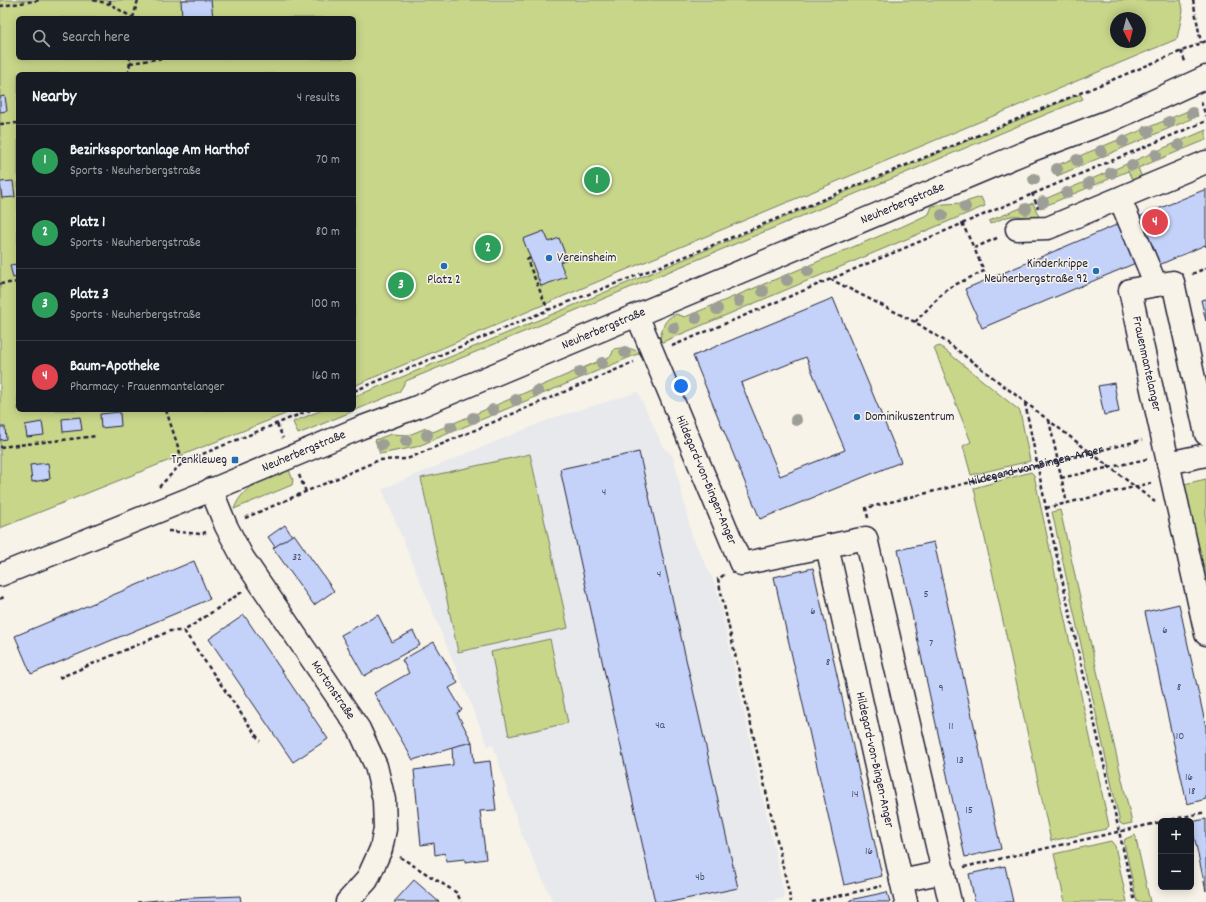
<!DOCTYPE html>
<html lang="en">
<head>
<meta charset="utf-8">
<style>
  :root { --surface:#171b24; --page:#20242c; --text:#f1f3f6; --muted:#9ea1a6; --line:#363941; --accent:#ea580c }
  body { margin:0; font-family:Dekko,sans-serif; background:var(--page); color:var(--text) }
  .controls { position:absolute; right:12px; bottom:12px; display:grid; overflow:hidden; border-radius:6px; box-shadow:0 2px 10px #0003 }
  .controls button { width:36px; height:36px; display:grid; place-items:center; padding:0; border:0; border-bottom:1px solid var(--line); background:var(--surface); color:var(--text); font:20px sans-serif }
  .compass { position:absolute; left:1110px; top:12px; width:36px; height:36px; border-radius:50%; background:var(--surface); box-shadow:0 2px 10px #0003; rotate:173deg }
  .you { position:absolute; left:681px; top:386px; width:14px; height:14px; margin:-10px; border:3px solid #fff; border-radius:50%; background:#1a73e8; box-shadow:0 0 0 6px #1a73e833 }
  .badge { display:grid; place-items:center; width:26px; height:26px; border-radius:50%; background:var(--accent); color:#fff; font-size:13px; font-weight:700 }
  .pin { position:absolute; translate:-50% -50%; border:2px solid #fff; box-shadow:0 1px 4px #0006 }
  .list { margin:0; padding:0; list-style:none }
  h2 { display:flex; justify-content:space-between; align-items:center; height:52px; margin:0; padding:0 16px; font-size:17px }
  h2 small { font-size:13px; font-weight:400; color:var(--muted) }
  .list li { display:grid; grid-template-columns:26px 1fr auto; gap:12px; align-items:center; box-sizing:border-box; height:72px; padding:0 16px; border-top:1px solid var(--line) }
  .list b { display:block; font-size:15px; white-space:nowrap }
  .list p { margin:0; font-size:13px; white-space:nowrap; color:var(--muted) }
  .list em { font-size:13px; font-style:normal; color:var(--muted) }
  .icon { flex:none; width:22px; height:22px; fill:none; stroke:currentColor; stroke-width:2; stroke-linecap:round; stroke-linejoin:round }
  .map { position:relative; flex:none; width:1206px; height:902px; overflow:hidden }
  .search { position:absolute; background:var(--surface); box-shadow:0 2px 10px #0003; left:16px; top:16px; width:340px; height:44px; display:flex; align-items:center; gap:10px; box-sizing:border-box; padding:0 14px; border-radius:6px; color:var(--muted); font-size:15px }
  .panel { position:absolute; background:var(--surface); box-shadow:0 2px 10px #0003; left:16px; top:72px; width:340px; height:340px; border-radius:6px }
  .map>svg:first-child { display:block }
</style>
</head>
<body>
<div class="map">
<svg width="1206" height="902" viewBox="0 0 1206 902">
  <rect width="100%" height="100%" fill="#f7f3e8"/>
  <filter id="ink" filterUnits="userSpaceOnUse"><feTurbulence type="fractalNoise" baseFrequency=".025" numOctaves="2"/><feDisplacementMap in="SourceGraphic" scale="8" xChannelSelector="R" yChannelSelector="G"/><feConvolveMatrix kernelMatrix="1 2 1 2 8 2 1 2 1" color-interpolation-filters="sRGB"/></filter>
  <g filter="url(#ink)">
    <path fill="#e8e9ed" d="M638,392L663,447L673,456L692,536L716,586L785,898L767,902H553L521,833L493,745L488,746L382,489L550,419Z"/>
    <g fill="#c8d68a" stroke="#757c62" fill-rule="evenodd">
      <path d="M0,0H1181L1183,10L1177,39L585,287L354,386V74H18V410H295L0,528ZM18,18H354V58H18ZM1116,18H1140V42H1116Z"/>
      <path d="M1080,94L1083,99L406,381L399,392L298,434L293,422L322,410H354V397Z"/>
      <path d="M1195,108L1198,116L1057,176L1053,167Z"/>
      <path d="M1206,130V140L1138,168L1143,180L1134,184L1128,171L1040,208L1038,202Z"/>
      <path d="M981,197L985,206L660,343C661,330 663,319 676,314L685,317L901,227L929,214L932,206L944,204L962,203Z"/>
      <path d="M1033,203L1040,219C1031,219 1026,217 1018,216C1009,214 998,221 990,224L989,221Z"/>
      <path d="M940,346L1020,411L1030,461L971,475L963,446L971,442L934,348Z"/>
      <path d="M620,348L632,349L640,353L416,447L380,454L375,440L391,434L409,435L426,428L433,432L611,356L614,349Z"/>
      <path d="M530,454L568,628L458,652L421,478Z"/>
      <path d="M289,470L293,480L292,485L234,509C243,484 267,479 289,470Z"/>
      <path d="M1031,472L1034,475L1109,826L1106,829L1051,841L974,488Z"/>
      <path d="M1206,479V606L1180,485Z"/>
      <path d="M1060,510L1132,823L1123,825L1120,823L1052,512Z"/>
      <path d="M550,639L568,723L509,736L491,652Z"/>
      <path d="M1135,835L1150,902H1137L1124,843L1125,839Z"/>
      <path d="M1111,841L1115,846L1127,902H1065L1054,854Z"/>
    </g>
    <g fill="#c4d2f9" stroke="#22223b" fill-rule="evenodd">
      <path d="M181,0H211L213,18H182Z"/>
      <path d="M5,96L7,111L0,112V97Z"/>
      <path d="M13,181L15,197L2,198L0,182Z"/>
      <path d="M1206,189V247L1205,245L1159,265L1139,217Z"/>
      <path d="M1121,223L1138,262L982,328L965,289Z"/>
      <path d="M544,231L549,242L559,238L567,259L560,262L566,277L541,286L523,239Z"/>
      <path d="M18,264V277L13,278L10,265Z"/>
      <path d="M833,298L901,462L760,519L693,356ZM806,357L845,450L780,476L741,383Z"/>
      <path d="M1206,299V321L1201,300Z"/>
      <path d="M16,347H18V360H17Z"/>
      <path d="M1114,383L1119,412L1104,415L1098,386Z"/>
      <path d="M120,412L121,426L101,428L100,414Z"/>
      <path d="M80,417L82,430L63,432L62,419Z"/>
      <path d="M42,422L44,435L27,437L25,425Z"/>
      <path d="M0,427H5L6,439L0,440Z"/>
      <path d="M639,452L738,888L671,902H655L560,469Z"/>
      <path d="M48,463L50,479L32,482L30,465Z"/>
      <path d="M285,525L292,536L275,547L268,537Z"/>
      <path d="M294,534L334,591L314,605L273,548Z"/>
      <path d="M934,542L1001,849L965,857L898,550Z"/>
      <path d="M194,561L210,599L31,674L15,636Z"/>
      <path d="M813,568L882,876L844,885L774,577Z"/>
      <path d="M1179,604L1206,727V799L1187,804L1145,612Z"/>
      <path d="M244,615L328,739L293,762L209,639Z"/>
      <path d="M378,615L392,642L413,631L420,645L364,676L341,635Z"/>
      <path d="M434,642L458,683L449,688L462,710L457,713L472,742L413,760L374,693L409,673L402,660Z"/>
      <path d="M472,742L474,763L490,761L496,810L480,811L486,859L465,862V859L446,861L445,853L435,855L434,843L421,845L414,770L453,765L452,747Z"/>
      <path d="M1206,819V891L1191,822Z"/>
      <path d="M1005,866L1013,902H975L969,874Z"/>
      <path d="M414,880L439,902H394Z"/>
      <path d="M887,892L890,902H850V900Z"/>
      <path d="M240,896L241,902H170V899Z"/>
      <path d="M170,899V902H137Z"/>
    </g>
    <g fill="none" stroke-linecap="round" stroke-linejoin="round">
      <defs>
        <g id="minor">
          <path d="M1120,199L1156,285"/>
          <path d="M1017,229L1048,228L1206,162"/>
          <path id="s2" d="M637,315L741,564L866,538L950,902"/>
          <path id="s3" d="M1206,434L1173,282L1130,290L1206,634"/>
          <path d="M1168,463L1206,455"/>
          <path id="s4" d="M211,489L226,526L243,558L359,729L376,766L384,800L385,829L381,849L367,880L347,902"/>
          <path id="s5" d="M827,546L906,902"/>
          <path d="M901,881L944,872"/>
        </g>
        <g id="major">
          <path id="s6" d="M0,575L221,486L360,428L417,407L1024,153L1112,120L1206,77"/>
        </g>
      </defs>
      <use href="#minor" stroke="#22223b" stroke-width="25"/>
      <use href="#major" stroke="#22223b" stroke-width="25"/>
      <g stroke="#22223b" stroke-width="2.5" stroke-dasharray="4 3" stroke-linecap="butt">
        <path d="M93,0L110,4"/>
        <path d="M110,0V4L133,18"/>
        <path d="M1193,0L1201,43"/>
        <path d="M0,6L41,0"/>
        <path d="M133,18L138,0"/>
        <path d="M1181,51L1186,64"/>
        <path d="M130,63L164,58"/>
        <path d="M129,74L130,58"/>
        <path d="M1201,102L1206,116"/>
        <path d="M0,124L18,123"/>
        <path d="M1032,193L1038,208"/>
        <path d="M962,223L974,248L997,238"/>
        <path d="M530,258L527,260L548,310"/>
        <path d="M1192,274L1206,268"/>
        <path d="M830,279L915,322L948,343L1155,502"/>
        <path d="M0,284L18,282"/>
        <path d="M915,322L948,288L984,271L974,248"/>
        <path d="M672,346L1206,121"/>
        <path d="M354,391L548,310L689,255L1206,41"/>
        <path d="M1025,403L1046,508L1135,902"/>
        <path d="M166,410L183,462"/>
        <path d="M1049,420L1067,504"/>
        <path d="M277,424L283,438"/>
        <path d="M0,447L97,436"/>
        <path d="M299,475L306,492"/>
        <path d="M1061,478L1147,459"/>
        <path d="M159,487L183,462L310,410"/>
        <path d="M1046,508L1151,483"/>
        <path d="M245,518L379,460L407,459L634,362"/>
        <path id="s1" d="M868,518L866,508L1142,440"/>
        <path d="M168,531L201,534L206,532"/>
        <path d="M724,575L718,579L791,902"/>
        <path d="M242,592L184,631L260,741"/>
        <path d="M0,599L6,596"/>
        <path d="M59,678L170,631H184"/>
        <path d="M1165,821L1206,812"/>
        <path d="M400,857L457,893L461,902"/>
        <path d="M964,867L1161,822"/>
        <path d="M812,902L882,886"/>
      </g>
      <use href="#minor" stroke="#f7f3e8" stroke-width="22"/>
      <use href="#major" stroke="#f7f3e8" stroke-width="22"/>
    </g>
    <g fill="#9d9e96">
      <circle cx="1192" cy="113" r="6"/>
      <circle cx="1169" cy="122" r="6"/>
      <circle cx="1148" cy="131" r="6"/>
      <circle cx="1123" cy="141" r="6"/>
      <circle cx="1179" cy="145" r="6"/>
      <circle cx="1101" cy="151" r="6"/>
      <circle cx="1156" cy="155" r="6"/>
      <circle cx="1077" cy="160" r="6"/>
      <circle cx="1132" cy="165" r="6"/>
      <circle cx="1057" cy="169" r="6"/>
      <circle cx="1111" cy="173" r="6"/>
      <circle cx="1034" cy="179" r="6"/>
      <circle cx="1089" cy="183" r="6"/>
      <circle cx="1067" cy="193" r="6"/>
      <circle cx="1043" cy="202" r="6"/>
      <circle cx="965" cy="207" r="6"/>
      <circle cx="1026" cy="209" r="6"/>
      <circle cx="942" cy="215" r="6"/>
      <circle cx="808" cy="271" r="6"/>
      <circle cx="787" cy="280" r="6"/>
      <circle cx="763" cy="291" r="6"/>
      <circle cx="739" cy="301" r="6"/>
      <circle cx="717" cy="309" r="6"/>
      <circle cx="696" cy="318" r="6"/>
      <circle cx="674" cy="328" r="6"/>
      <circle cx="625" cy="352" r="6"/>
      <circle cx="602" cy="363" r="6"/>
      <circle cx="580" cy="372" r="6"/>
      <circle cx="537" cy="391" r="6"/>
      <circle cx="516" cy="400" r="6"/>
      <circle cx="493" cy="410" r="6"/>
      <circle cx="473" cy="418" r="6"/>
      <circle cx="796" cy="420" r="6"/>
      <circle cx="451" cy="427" r="6"/>
      <circle cx="427" cy="435" r="6"/>
      <circle cx="406" cy="441" r="6"/>
      <circle cx="382" cy="445" r="6"/>
    </g>
  </g>
  <g fill="#1f6fb2" stroke="#f7f3e8" stroke-width="1.5">
    <circle cx="549" cy="258" r="4"/>
    <circle cx="444" cy="266" r="4"/>
    <circle cx="1096" cy="271" r="4"/>
    <circle cx="857" cy="417" r="4"/>
    <rect x="231" y="456" width="8" height="8" rx="2"/>
  </g>
  <g text-anchor="middle" dominant-baseline="central" stroke-width="3" stroke-linejoin="round" paint-order="stroke">
    <g font-size="11" fill="#4a4e6a">
      <text x="604" y="493">4</text>
      <text x="297" y="558">32</text>
      <text x="659" y="575">4</text>
      <text x="926" y="595">5</text>
      <text x="813" y="612">6</text>
      <text x="1165" y="631">6</text>
      <text x="931" y="644">7</text>
      <text x="828" y="663">8</text>
      <text x="1179" y="688">8</text>
      <text x="941" y="689">9</text>
      <text x="660" y="726">4a</text>
      <text x="951" y="727">11</text>
      <text x="1180" y="737">10</text>
      <text x="960" y="761">13</text>
      <text x="1189" y="778">16</text>
      <text x="1192" y="792">18</text>
      <text x="855" y="795">14</text>
      <text x="969" y="811">15</text>
      <text x="869" y="852">16</text>
      <text x="700" y="878">4b</text>
    </g>
    <g font-size="13" fill="#22223b" stroke="#f7f3e8">
      <text stroke="none"><textPath href="#s6" startOffset="976">Neuherbergstraße</textPath></text>
      <text stroke="none"><textPath href="#s6" startOffset="652">Neuherbergstraße</textPath></text>
      <text stroke="none"><textPath href="#s3" startOffset="275">Frauenmantelanger</textPath></text>
      <text stroke="none"><textPath href="#s6" startOffset="328">Neuherbergstraße</textPath></text>
      <text stroke="none"><textPath href="#s1" startOffset="185">Hildegard-von-Bingen-Anger</textPath></text>
      <text stroke="none"><textPath href="#s2" startOffset="179">Hildegard-von-Bingen-Anger</textPath></text>
      <text stroke="none"><textPath href="#s4" startOffset="236">Mortonstraße</textPath></text>
      <text stroke="none"><textPath href="#s5" startOffset="219">Hildegard-von-Bingen-Anger</textPath></text>
    </g>
    <g font-size="13" fill="#22223b" stroke="#f7f3e8" text-anchor="start">
      <text x="557" y="258">Vereinsheim</text>
      <text x="1088" y="264" text-anchor="end">Kinderkrippe<tspan x="1088" dy="15">Neuherbergstraße 92</tspan></text>
      <text x="444" y="280" text-anchor="middle">Platz 2</text>
      <text x="865" y="417">Dominikuszentrum</text>
      <text x="227" y="460" text-anchor="end">Trenkleweg</text>
    </g>
  </g>
</svg>
<div class="controls">
<button>+</button>
<button>−</button>
</div>
<svg class="compass" viewBox="-18 -18 36 36"><path d="M0-13l5 13h-10z" fill="#e53935"/><path d="M0 13l5-13h-10z" fill="#9ea1a6"/></svg>
<div class="you"></div>
<div class="pin badge" style="left:597px;top:180px;background:#2e9e5b">1</div>
<div class="pin badge" style="left:488px;top:248px;background:#2e9e5b">2</div>
<div class="pin badge" style="left:401px;top:285px;background:#2e9e5b">3</div>
<div class="pin badge" style="left:1155px;top:222px;background:#e0444e">4</div>
<div class="search"><svg class="icon" aria-label="search" viewBox="0 0 24 24"><circle cx="10" cy="10" r="6"/><path d="M15 15l6 6"/></svg>Search here</div>
<section class="panel">
<h2>Nearby<small>4 results</small></h2>
<ul class="list">
<li><span class="badge" style="background:#2e9e5b">1</span><div><b>Bezirkssportanlage Am Harthof</b><p>Sports · Neuherbergstraße</p></div><em>70 m</em></li>
<li><span class="badge" style="background:#2e9e5b">2</span><div><b>Platz 1</b><p>Sports · Neuherbergstraße</p></div><em>80 m</em></li>
<li><span class="badge" style="background:#2e9e5b">3</span><div><b>Platz 3</b><p>Sports · Neuherbergstraße</p></div><em>100 m</em></li>
<li><span class="badge" style="background:#e0444e">4</span><div><b>Baum-Apotheke</b><p>Pharmacy · Frauenmantelanger</p></div><em>160 m</em></li>
</ul>
</section>
</div>
</body>
</html>
